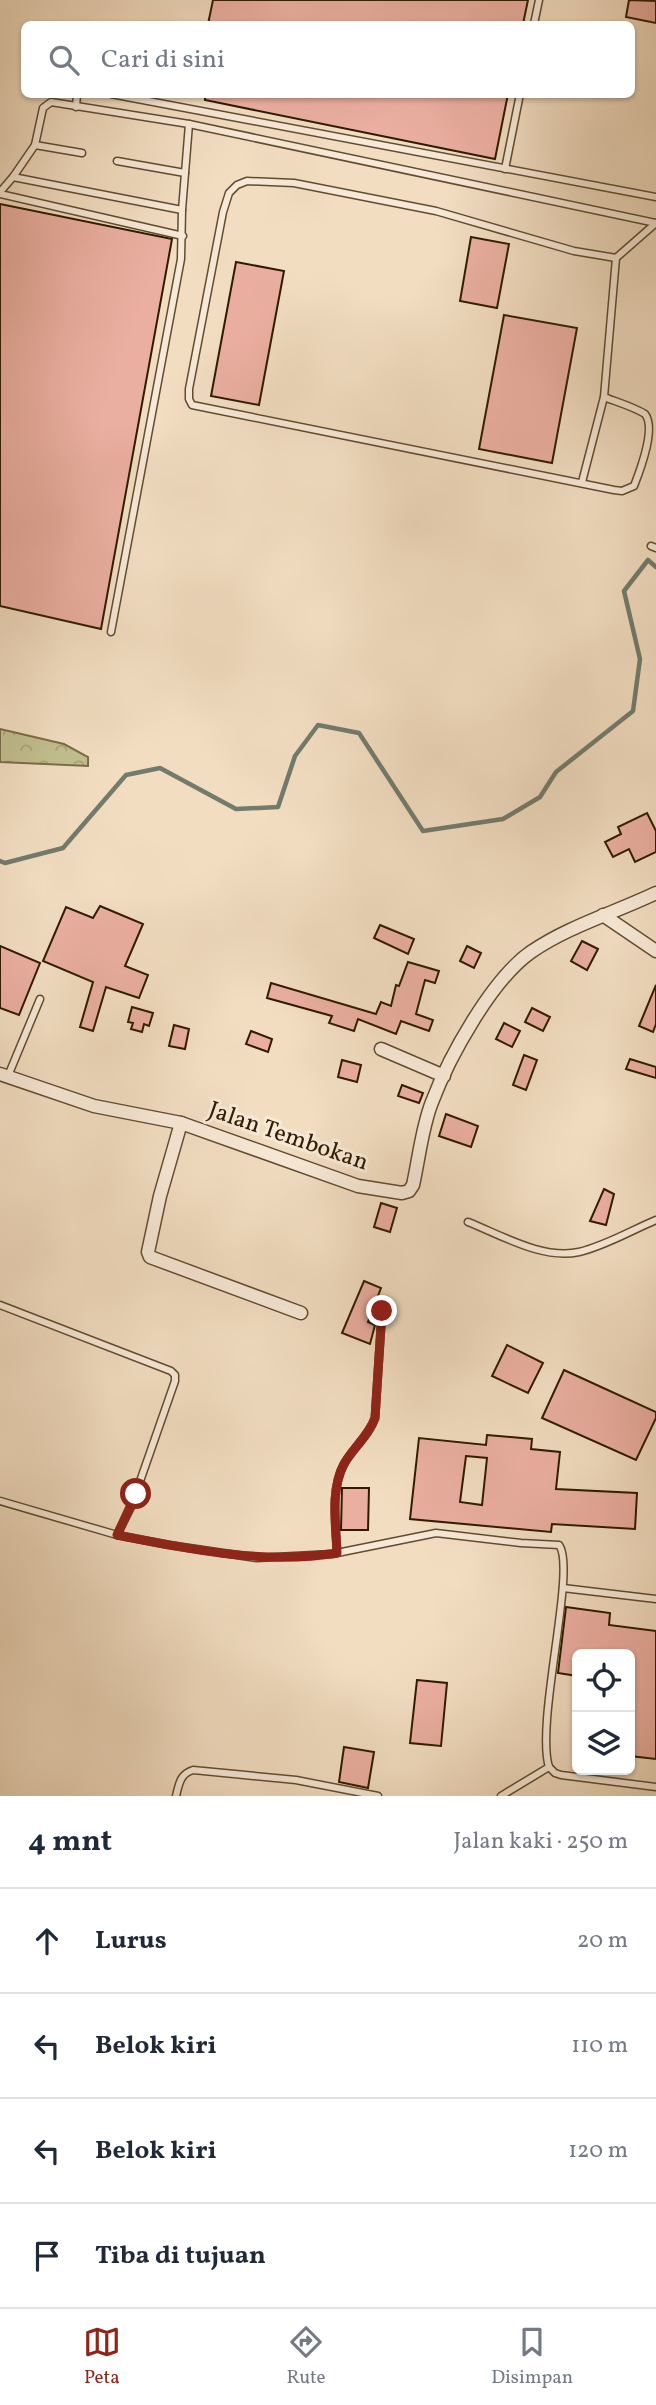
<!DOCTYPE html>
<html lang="id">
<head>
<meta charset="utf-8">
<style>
  :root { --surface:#fff; --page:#f2f2f3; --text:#1f2937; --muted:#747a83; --line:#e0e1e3; --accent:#8f2418 }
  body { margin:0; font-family:Vollkorn,serif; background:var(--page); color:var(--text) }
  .controls { position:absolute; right:21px; bottom:21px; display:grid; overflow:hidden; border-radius:10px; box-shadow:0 2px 5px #0004 }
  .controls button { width:63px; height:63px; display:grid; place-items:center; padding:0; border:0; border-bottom:2px solid var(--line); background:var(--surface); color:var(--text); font:35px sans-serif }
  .stop { position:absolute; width:21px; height:21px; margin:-16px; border:5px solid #8f2418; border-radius:50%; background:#fff }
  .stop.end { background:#8f2418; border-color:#fff; box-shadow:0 2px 7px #0008 }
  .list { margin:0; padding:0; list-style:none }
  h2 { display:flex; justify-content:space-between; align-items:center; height:91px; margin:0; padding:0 28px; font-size:30px }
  h2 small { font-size:23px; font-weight:400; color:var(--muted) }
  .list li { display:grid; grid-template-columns:46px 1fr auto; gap:21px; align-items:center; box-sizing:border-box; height:105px; padding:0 28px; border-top:2px solid var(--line) }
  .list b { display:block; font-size:26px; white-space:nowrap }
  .list em { font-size:23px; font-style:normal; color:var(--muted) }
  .icon { flex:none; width:38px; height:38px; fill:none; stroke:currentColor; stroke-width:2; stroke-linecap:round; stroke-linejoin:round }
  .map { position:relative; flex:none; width:656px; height:1796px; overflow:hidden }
  .search { position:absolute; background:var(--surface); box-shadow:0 2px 5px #0004; left:21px; right:21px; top:21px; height:77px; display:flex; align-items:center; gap:18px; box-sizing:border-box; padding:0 24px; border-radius:10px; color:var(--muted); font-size:26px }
  .sheet { height:511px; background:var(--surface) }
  nav { display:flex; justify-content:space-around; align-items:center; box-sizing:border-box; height:98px; border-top:2px solid var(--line); background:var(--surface); font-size:19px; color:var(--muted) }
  nav a { display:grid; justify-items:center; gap:4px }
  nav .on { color:var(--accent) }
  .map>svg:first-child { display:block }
</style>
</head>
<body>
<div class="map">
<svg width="656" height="1796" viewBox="0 0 656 1796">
  <defs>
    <pattern id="forest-crowns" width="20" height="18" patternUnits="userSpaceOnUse" patternTransform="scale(1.75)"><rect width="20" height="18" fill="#c2bf8e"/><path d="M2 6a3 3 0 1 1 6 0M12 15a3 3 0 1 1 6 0" fill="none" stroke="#a7a479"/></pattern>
  </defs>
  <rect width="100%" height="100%" fill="#f2ddc1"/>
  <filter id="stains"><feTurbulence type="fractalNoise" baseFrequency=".00286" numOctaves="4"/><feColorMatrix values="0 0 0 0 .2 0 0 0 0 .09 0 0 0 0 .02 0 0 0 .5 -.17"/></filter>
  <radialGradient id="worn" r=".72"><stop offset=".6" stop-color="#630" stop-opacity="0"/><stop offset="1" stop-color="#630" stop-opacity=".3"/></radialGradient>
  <path fill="url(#forest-crowns)" stroke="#796d47" stroke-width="2" d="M0,729L64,744L88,757V766L0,762Z"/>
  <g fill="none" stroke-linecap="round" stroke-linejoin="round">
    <path stroke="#717b6e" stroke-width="4.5" d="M0,861L5,863L63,848L126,775L160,768L236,809L278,807L295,756L318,725L359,733L423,831L503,819L540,797L556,772L633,711L640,659L624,591L648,560L656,567"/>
  </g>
  <g fill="#ebafa1" stroke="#301b00" stroke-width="2" fill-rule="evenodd">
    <path d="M213,0H528L523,24H208Z"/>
    <path d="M629,0L656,1V23L626,17Z"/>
    <path d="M205,94H508L495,159L205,100Z"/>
    <path d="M0,204L172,239L101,629L0,606Z"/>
    <path d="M471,237L509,244L497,308L460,301Z"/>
    <path d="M236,262L284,271L259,405L211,396Z"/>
    <path d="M504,315L577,328L552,463L479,449Z"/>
    <path d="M647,813L656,831V852L635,862L629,849L613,857L605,842L621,834L618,827Z"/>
    <path d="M100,906L143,924L125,966L148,975L139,998L106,987L93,1031L80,1027L93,982L43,961L66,907L93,918Z"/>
    <path d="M380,925L414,939L408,954L374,938Z"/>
    <path d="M582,941L598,949L587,970L571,961Z"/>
    <path d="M0,946L40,963L19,1015L0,1008Z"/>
    <path d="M467,946L481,953L474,968L460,961Z"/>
    <path d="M408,962L439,971L435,983L425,980L416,1014L433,1020L429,1031L401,1021L396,1034L358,1019L354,1031L329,1023L332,1016L267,998L271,983L376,1014L381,1002L391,1006L396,985L399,986Z"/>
    <path d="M656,985V1024L653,1032L639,1026Z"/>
    <path d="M132,1007L153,1013L149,1026L144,1024L142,1032L131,1029L133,1023L128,1022Z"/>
    <path d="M532,1008L550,1017L543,1031L525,1022Z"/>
    <path d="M504,1023L520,1031L512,1047L496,1039Z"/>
    <path d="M174,1025L189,1029L185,1049L169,1046Z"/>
    <path d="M251,1031L272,1039L268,1052L246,1044Z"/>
    <path d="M524,1055L537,1060L526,1090L513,1085Z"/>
    <path d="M630,1059L656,1067V1078L626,1069Z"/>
    <path d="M342,1060L361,1065L357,1082L338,1077Z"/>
    <path d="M402,1085L423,1093L419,1103L398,1096Z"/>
    <path d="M446,1114L478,1126L471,1147L439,1136Z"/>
    <path d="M604,1189L614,1194L606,1225L590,1221Z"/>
    <path d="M381,1203L397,1208L390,1232L374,1227Z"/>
    <path d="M364,1281L381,1288L368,1322L375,1325L370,1344L342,1333Z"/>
    <path d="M507,1345L543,1363L528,1393L492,1376Z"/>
    <path d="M564,1370L656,1412V1418L636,1460L542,1418Z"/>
    <path d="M487,1435L532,1439L531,1449L560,1452L556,1489L637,1493L635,1529L552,1524L551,1532L410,1519L419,1438L486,1445ZM466,1456L487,1458L482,1505L460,1502Z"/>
    <path d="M342,1488H369L368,1530H341Z"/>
    <path d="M566,1607L610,1613L609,1625L656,1631V1759L630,1756V1654H577V1676L558,1673Z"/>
    <path d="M417,1680L447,1683L441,1746L410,1743Z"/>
    <path d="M344,1747L374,1752L368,1788L339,1782Z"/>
  </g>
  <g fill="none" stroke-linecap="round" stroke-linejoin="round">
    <defs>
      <g id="service">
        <path d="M534,24L539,0"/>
        <path d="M111,94L656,197"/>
        <path d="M76,107L77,94"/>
        <path d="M35,145L82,153"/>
        <path d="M117,161L185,173"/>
        <path d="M505,169L520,94"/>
        <path d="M13,177L182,210"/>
        <path d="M0,192L13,177L35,145L43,108L51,102L189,124L656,223"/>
        <path d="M0,194L183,236"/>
        <path d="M604,397C617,402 634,407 645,414C656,428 641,468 634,486L622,491L614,490L192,405L189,399V389L223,212L229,193L237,185L247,181L294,183L436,211L574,251L616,258L656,223"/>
        <path d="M582,482L604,397L616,258"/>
        <path d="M651,546L656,548"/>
        <path d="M111,632L181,259L182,210L189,124"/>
        <path d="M8,1076L40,999"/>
        <path d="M468,1222C501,1235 543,1260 579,1252C605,1246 632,1230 656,1220"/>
        <path d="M0,1305L171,1371L175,1375V1381L131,1507L117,1535"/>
        <path d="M0,1501L117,1535L169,1545L257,1558L332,1554L436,1533L521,1543L559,1545C577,1568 535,1722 549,1767L555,1773L561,1775L656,1787"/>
        <path d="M337,1553C336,1525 330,1490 344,1464C353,1448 369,1436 375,1418L382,1311"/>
        <path d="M563,1588L656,1599"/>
        <path d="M176,1796C179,1784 180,1774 193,1770L296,1780L378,1796"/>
        <path d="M501,1796L549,1767"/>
      </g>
      <g id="minor">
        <path d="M603,915L656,951"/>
        <path d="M381,1049L444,1076"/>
        <path d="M0,1074L94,1106L181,1123L358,1186L402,1193L409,1191L413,1185C419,1158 422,1127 432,1102C449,1057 492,979 531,952C569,926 614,913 656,893"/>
        <path d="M181,1123L160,1196L148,1252L150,1257L301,1313"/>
      </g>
    </defs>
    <use href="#service" stroke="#604c30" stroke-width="9"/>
    <use href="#minor" stroke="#604c30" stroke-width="15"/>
    <use href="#service" stroke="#f7e9d7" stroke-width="6"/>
    <use href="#minor" stroke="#f7e9d7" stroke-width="12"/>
  </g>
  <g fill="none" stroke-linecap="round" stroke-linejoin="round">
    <path stroke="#8f2418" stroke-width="9" d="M136,1494L117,1535C189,1549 264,1565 337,1553C336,1525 330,1490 344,1464C353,1448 369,1435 375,1418L382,1311"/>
  </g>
  <g text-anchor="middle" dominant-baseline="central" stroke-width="6" stroke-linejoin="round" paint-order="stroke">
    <g font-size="24" fill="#301b00" stroke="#f7e9d7">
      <text transform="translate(288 1137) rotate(19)">Jalan Tembokan</text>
    </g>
  </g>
  <rect width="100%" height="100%" filter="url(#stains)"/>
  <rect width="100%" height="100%" fill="url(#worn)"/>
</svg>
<div class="controls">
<button><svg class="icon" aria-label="locate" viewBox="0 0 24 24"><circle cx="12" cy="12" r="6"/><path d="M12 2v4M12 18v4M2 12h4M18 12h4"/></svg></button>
<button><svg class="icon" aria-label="layers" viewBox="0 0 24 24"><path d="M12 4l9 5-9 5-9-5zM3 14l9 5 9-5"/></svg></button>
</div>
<div class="stop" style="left:136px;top:1494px"></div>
<div class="stop end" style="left:382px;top:1311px"></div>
<div class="search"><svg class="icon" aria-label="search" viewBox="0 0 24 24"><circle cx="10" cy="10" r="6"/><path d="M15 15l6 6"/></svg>Cari di sini</div>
</div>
<section class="sheet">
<h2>4 mnt<small>Jalan kaki · 250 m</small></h2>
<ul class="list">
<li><svg class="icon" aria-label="ahead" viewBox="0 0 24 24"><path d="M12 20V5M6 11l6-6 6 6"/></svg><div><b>Lurus</b></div><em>20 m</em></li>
<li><svg class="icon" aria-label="left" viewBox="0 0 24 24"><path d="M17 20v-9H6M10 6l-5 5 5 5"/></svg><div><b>Belok kiri</b></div><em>110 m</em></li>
<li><svg class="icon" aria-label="left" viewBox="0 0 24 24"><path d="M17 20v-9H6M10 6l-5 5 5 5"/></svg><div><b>Belok kiri</b></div><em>120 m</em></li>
<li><svg class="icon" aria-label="arrive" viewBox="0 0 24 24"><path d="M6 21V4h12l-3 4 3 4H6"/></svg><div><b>Tiba di tujuan</b></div></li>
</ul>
</section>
<nav>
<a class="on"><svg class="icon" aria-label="map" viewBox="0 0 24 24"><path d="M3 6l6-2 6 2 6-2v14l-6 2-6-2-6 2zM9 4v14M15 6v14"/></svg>Peta</a>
<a><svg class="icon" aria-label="directions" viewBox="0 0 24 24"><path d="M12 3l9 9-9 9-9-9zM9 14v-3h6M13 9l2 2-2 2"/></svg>Rute</a>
<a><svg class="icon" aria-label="saved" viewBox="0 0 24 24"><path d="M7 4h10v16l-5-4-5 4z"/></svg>Disimpan</a>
</nav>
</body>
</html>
